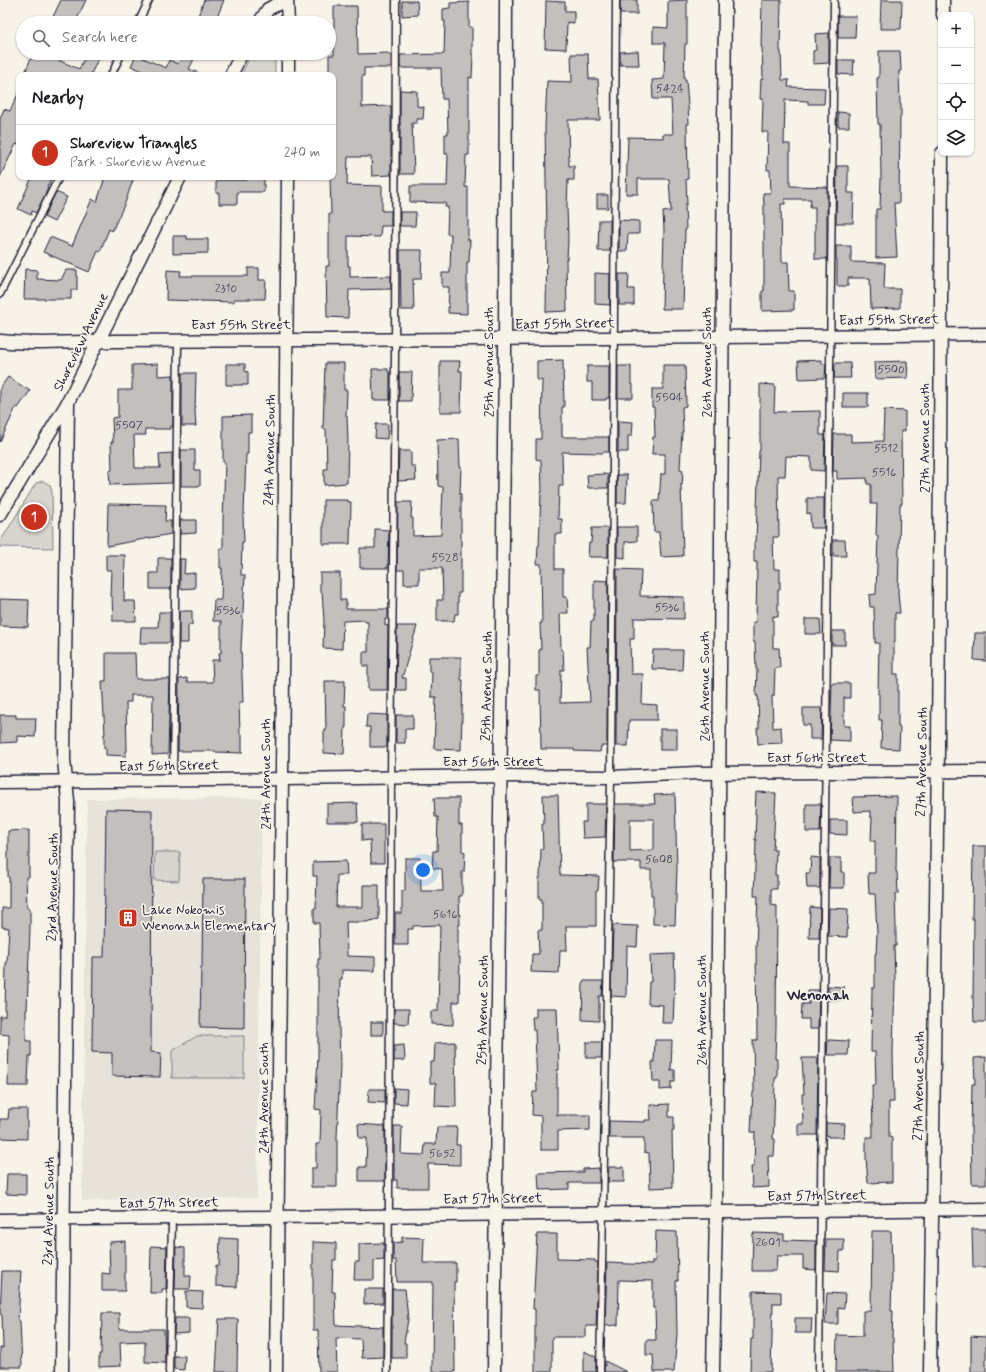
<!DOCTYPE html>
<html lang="en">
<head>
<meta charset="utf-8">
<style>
  :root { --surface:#fff; --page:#f6f6f6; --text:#202124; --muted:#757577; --line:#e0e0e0; --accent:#c8321e }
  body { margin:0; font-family:Mynerve,sans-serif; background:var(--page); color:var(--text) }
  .controls { position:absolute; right:12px; top:12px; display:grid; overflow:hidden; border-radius:8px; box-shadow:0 1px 3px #0004 }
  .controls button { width:36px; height:36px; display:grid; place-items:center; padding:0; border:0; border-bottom:1px solid var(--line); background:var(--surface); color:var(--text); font:20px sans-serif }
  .you { position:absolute; left:423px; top:870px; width:14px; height:14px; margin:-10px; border:3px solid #fff; border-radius:50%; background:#1a73e8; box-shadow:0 0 0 6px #1a73e833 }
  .badge { display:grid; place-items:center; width:26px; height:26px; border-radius:50%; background:var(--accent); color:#fff; font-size:13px; font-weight:700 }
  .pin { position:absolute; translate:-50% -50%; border:2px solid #fff; box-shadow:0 1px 4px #0006 }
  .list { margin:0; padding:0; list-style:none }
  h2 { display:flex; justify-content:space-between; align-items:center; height:52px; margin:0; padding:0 16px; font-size:17px }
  h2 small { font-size:13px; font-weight:400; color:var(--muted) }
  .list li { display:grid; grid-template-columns:26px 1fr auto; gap:12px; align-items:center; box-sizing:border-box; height:56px; padding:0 16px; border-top:1px solid var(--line) }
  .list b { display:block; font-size:15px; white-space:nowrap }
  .list p { margin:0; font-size:13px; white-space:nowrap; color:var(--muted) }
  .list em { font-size:13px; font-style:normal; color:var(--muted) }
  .icon { flex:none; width:22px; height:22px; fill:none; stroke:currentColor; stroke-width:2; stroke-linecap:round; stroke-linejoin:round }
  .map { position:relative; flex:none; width:986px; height:1372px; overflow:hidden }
  .search { position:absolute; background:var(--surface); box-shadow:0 1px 3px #0004; left:16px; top:16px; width:320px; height:44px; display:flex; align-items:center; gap:10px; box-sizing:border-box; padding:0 14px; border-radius:22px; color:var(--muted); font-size:15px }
  .panel { position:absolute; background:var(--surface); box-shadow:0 1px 3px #0004; left:16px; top:72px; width:320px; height:108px; border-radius:8px }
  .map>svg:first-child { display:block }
</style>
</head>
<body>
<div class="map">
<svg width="986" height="1372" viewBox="0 0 986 1372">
  <rect width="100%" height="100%" fill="#f7f3e8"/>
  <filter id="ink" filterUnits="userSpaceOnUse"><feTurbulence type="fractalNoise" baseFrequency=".025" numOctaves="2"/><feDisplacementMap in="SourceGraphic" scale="8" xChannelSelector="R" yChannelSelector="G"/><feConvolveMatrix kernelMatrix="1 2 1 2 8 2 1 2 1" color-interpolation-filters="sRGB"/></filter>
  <g filter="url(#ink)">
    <path fill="#e7e3db" d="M262,798L257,1198L82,1201L87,799Z"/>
    <g fill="#d8d5cf" stroke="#7d7c85">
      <path d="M252,53H275V75H241Z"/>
      <path d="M43,481L50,485L52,492L53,548L0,547V542L36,483Z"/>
      <path d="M155,852H180L179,881L154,880Z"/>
      <path d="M197,1036H244V1078H172V1051Z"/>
    </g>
    <g fill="#c2bfbd" stroke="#22223b" fill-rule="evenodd">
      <path d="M61,0H86L75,23H50Z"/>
      <path d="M204,0H224L215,22L198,16Z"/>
      <rect x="620" y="0" width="17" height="14"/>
      <path d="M687,0V44H685L684,79H686L688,105L689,124H687L688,179H686L687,204H685L686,230H685L683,309H662L664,230L663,212L671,211L669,179H638V194H626L628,137L663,138V134H673L671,99H653L652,80L664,79L665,43H653V27L668,28V1Z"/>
      <path d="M762,0H781L780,51H781L782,80H789L788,87L825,88L824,104H808V101L785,100L784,144H790V186L827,187V259H815V207H810L811,199H785V204H781L782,262H788L789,291H794V310L762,311V291H764V205L763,193H771L770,170H767L768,132H762L763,99H760L761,79H763L762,47H761Z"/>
      <path d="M881,0H902L901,29H880Z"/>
      <path d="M402,1H417L418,15L402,16Z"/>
      <path d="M546,1L565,2V11H574V23L567,22L566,49L545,48Z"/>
      <path d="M469,2V27H472V55H473L472,78L469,77V155H466L465,187H468V240H470L469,262H467V314L448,313L449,287H442V273H450L451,234H447L448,207H445L446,203L410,202V186H447L448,154H445V134H448L447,99H442L441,68H400V55L444,54L445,21H443V9L450,8V3Z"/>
      <path d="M334,6H357L358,54L388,53L389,55H391V68H364V76H362V107L391,106V175L372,176L371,157H348L347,185L382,186V211H391V226H381L380,237L348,236V266H350V277L391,276V289L349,290L348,318L327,317L326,266H329V214H331L330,177H333V71H329V55H334Z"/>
      <path d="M838,16H856L855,38H838Z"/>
      <path d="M829,33V63L813,64V51L816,50L815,34Z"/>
      <path d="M638,51L639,65H620V52Z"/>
      <path d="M879,51H900L901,71H899L900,104H901V117H900L899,203H894L897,257L876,258V209H880L881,177L880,124H878L877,78H879Z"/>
      <path d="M33,53H42L79,69L87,53H101L91,74L93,75H24Z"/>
      <path d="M183,53H197L189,69L204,75H152L131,66L136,55L166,68L169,60L178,64Z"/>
      <path d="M571,54H588L589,79H598L600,120H568L569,166H574V180H568L567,206L568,239L567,259H566L567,311L546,312L547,230L545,127L547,81L572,82Z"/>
      <path d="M838,60H854L853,75L838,74Z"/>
      <path d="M400,90L417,91V106L424,107L423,119H417V123H412L414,174H400Z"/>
      <path d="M19,92V145L16,144L0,177V119L4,109L10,111Z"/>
      <path d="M838,112L849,113V127H838Z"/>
      <path d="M837,166H848V193H854L853,223H836Z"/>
      <path d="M32,177H52L47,187L48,188L36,213L32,211L31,215L18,209Z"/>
      <path d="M105,177H134L125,203L112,231L109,229L100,252L98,251L89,272L43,252L50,237L72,246L92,199L97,202Z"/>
      <path d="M247,177H264V192H237V204H219V193H216V180H247Z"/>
      <path d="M56,192L67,197L54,222L44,217Z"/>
      <rect x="597" y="195" width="11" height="13"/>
      <path d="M400,212H416L415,226H400Z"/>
      <path d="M599,220H610V251H598Z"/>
      <path d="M619,220L639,221V234H628L627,251H619Z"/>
      <path d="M173,236H187V239H208V253L173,254Z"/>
      <path d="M836,246H851V262L885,263L884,289H900V308L871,309L870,278H848V286H837V259H836Z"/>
      <path d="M400,250H422L421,279H413L414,310H401Z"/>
      <path d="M248,268H259V280H266L265,299H234V302L166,300L167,270L181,271L180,276H248Z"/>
      <path d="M25,269L37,270V279L61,280L66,270H77V290H71V299H24Z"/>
      <path d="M595,273L610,274V305L595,304Z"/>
      <path d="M619,274H629L628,289H634V305H619Z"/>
      <path d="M563,360L564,407H562V437H609V452H603V453L562,452L563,486H559L558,519H562V534H555V569H563V597H567L568,613H560L561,650H563L564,670H561L560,703L590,702L587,647H590L591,621H594V580L608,581L607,746H601L600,752L574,751V749H541L540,690H536V676H539V650H541L540,623H542L541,564H537L538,546H539L541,492H542L541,460L536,459V439H541L542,380H537V361Z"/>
      <path d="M822,360V364H826L825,378L799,379L798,361Z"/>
      <path d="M440,361H460L459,371H462L461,412H440Z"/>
      <path d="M907,361L908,378L875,379L874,362Z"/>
      <path d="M325,363H344V390H347L346,416H347L348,441L347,483L324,485V469H327L326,429H323Z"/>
      <path d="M835,363H850L851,378H834Z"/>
      <path d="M158,364V376L173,375V426H171V429H145L146,435H134L135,468H160L159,454L172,453V483L110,485L109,471L112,470L111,442H113L112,418L118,417V390H132V365Z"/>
      <path d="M226,364H245V371L248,372V385H226Z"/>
      <path d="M663,365H685L686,406L682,407L683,432H682L680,469L683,470L682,485L681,484L683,556L661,557L659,532H654L653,501H659L661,474H665V454H652L653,437H655L654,407H652V389H663Z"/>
      <path d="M587,366H609V398H606V400H592V382H587Z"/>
      <path d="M618,366H631V384H633V398H618Z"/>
      <path d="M372,369H388V372H390V400H373Z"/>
      <path d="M399,372H412L411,401H399Z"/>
      <path d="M182,373H196L195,411L196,426H182Z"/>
      <path d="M8,377L30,391L18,408L16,407L0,442V388Z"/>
      <path d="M760,384L775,385L774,412L820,411V435H825L824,471L811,470V457L786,456L785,476H778L779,537H773L774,569H780V590H778V617L773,616V648H779L780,668H775L774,696H772L773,728L781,727L782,743L758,744L757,728H759L758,696H756L757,669H756L755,642H753V622H756L757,562H754V542H756L759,451H760Z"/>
      <rect x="843" y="393" width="25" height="14"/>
      <path d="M884,410L905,411V431H901L902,504H900L898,594L900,613H895V642H894V674H898V727H900L899,749L881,748L882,720H879V694H878L879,643H875L874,607H870L869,595L876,594L878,536H876L877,504H871V484H867V478L837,479V471H833L834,434H851V442L883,441Z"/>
      <path d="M251,415V432H248V454H246L244,515H243L244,542H242L241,575H245L241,648L243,702H239L240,734H242V753L215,752V751H178L179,679L187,678V682H213L212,660H220L219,653H221V621H213L214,600H221L222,568H220V549H223V521L225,462H223V416Z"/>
      <path d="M618,421L633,422L632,436H628V452H618Z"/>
      <path d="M376,424H388L387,439L375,438Z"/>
      <path d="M459,439L460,467H461L460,494H461V593H458V614H455L454,621H437V600H443L442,568H419V584H404V570H397L398,502H412L411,518H413V536L441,535L443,487L438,486L437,440Z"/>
      <path d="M181,450H195V470H200V486H181Z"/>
      <path d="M399,451H411V466H415L416,480L398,481Z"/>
      <path d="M604,474L608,475V488H588L587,475Z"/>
      <path d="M617,475H627L626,503H617Z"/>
      <path d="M807,498H824V528H811L810,513L807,514Z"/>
      <path d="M323,500H348V502H351L350,544H323Z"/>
      <path d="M108,504L166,505L165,521H171V534L107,546Z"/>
      <path d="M180,520H196V533L180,534Z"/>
      <path d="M617,527H637V541L625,542V558L617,557Z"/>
      <path d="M592,528H608V557H588L589,543H591Z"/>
      <path d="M375,529L389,530L388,568H360V548H375Z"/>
      <path d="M833,540H845L846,556H833Z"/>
      <path d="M106,555H125L124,601H135L136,621H113L112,596H110L111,570H106Z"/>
      <path d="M158,558H171V589H150V573H158Z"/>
      <path d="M180,559H185L184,574L195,573V588L180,589Z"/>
      <path d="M617,569L641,570L640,596L684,597V619L634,618V639H630L631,674H643L642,704L657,705V720H629L628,746H616Z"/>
      <path d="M320,573H340V600H346V609H388V619H385V625L388,626L387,690H368V666H363V652H368V622H365V620L343,621L342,649L323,648L324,621L322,592H320Z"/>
      <path d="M0,599L29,600L28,627L0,626Z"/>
      <path d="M179,611H192V625H188V643H179Z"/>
      <path d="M159,612H170V643H140L141,627H158Z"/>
      <path d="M805,619H820L821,634H805Z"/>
      <path d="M397,626H417L402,678H406V690H396Z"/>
      <rect x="832" y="631" width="13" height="14"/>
      <path d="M975,633H986V661L974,660Z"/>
      <path d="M653,650H683L682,670L652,669Z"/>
      <path d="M106,653H135L136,679H170L168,754L152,755L153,695H131V702H126L127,751H126V756L106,755V748H104V734H105L102,681H106Z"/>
      <path d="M429,657H461V680H463L461,750L434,749L436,697H431L432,672H429Z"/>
      <path d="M325,681H345L344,706H346V727H345L344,754L324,753V731H326Z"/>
      <path d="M832,683H850V698H844V726H850V741L830,740Z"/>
      <path d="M803,708H822L821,739H810V725H803Z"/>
      <path d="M367,714L387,715V747H370V727H366Z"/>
      <path d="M0,715H16V718H36L35,737L17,736V742L0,743Z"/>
      <path d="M396,715H413V729H405V743H396Z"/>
      <rect x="660" y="729" width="17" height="21"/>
      <path d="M756,792L776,793L773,850H776L775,875H777V889H771V905L777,906L776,1027L775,1059H777V1078H775L774,1118L773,1139H775L774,1156H768L769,1187L752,1188L751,1167H754L755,1132H751L753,1092H754L753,1040H757L756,947L758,896H754L756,840H755L756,814H755Z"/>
      <path d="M675,794L677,869L675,925L653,924V895H651V870H641V862H614L615,804H655L654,795ZM630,819H654V850L630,851Z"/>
      <path d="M543,795H558L560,875L599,876L598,890H596V926H566L567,950H560L559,973L531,972L532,954H539L538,930H542V899H539V878H540L541,849H543L542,824H544Z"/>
      <path d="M897,796L896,872H897L898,894H895L896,927V946H894L895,982L893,1052L894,1102H889V1137L892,1138V1182L868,1183L866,1158V1137H873L872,1085H876L875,1052H871L872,988H875V954H876L877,933L875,894H869L868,873H875V841H871L872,817H870V811L854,812L853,797Z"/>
      <path d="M434,798H459V825H462V851L465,852L464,872L462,871V896H459L460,925H458V957H460L459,1002H453V1025L431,1024V1011H438L440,925L413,926V929H408V945H395V913H402V891H405V858H420L421,891H443L442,869L432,868L433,851H437L438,817H435Z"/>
      <path d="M357,803L358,822H327V804Z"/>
      <path d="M586,804H606L605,837L583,838L582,822H586Z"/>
      <path d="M806,804H821L820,832H806Z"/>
      <path d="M106,809L152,810L151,1052L161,1053L160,1077L112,1076V1053L92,1052L93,957H104Z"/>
      <path d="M830,820H847V835L830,834Z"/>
      <path d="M362,824H384V863H371L370,840L362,841Z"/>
      <path d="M29,830V877H26L27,908H30V928L27,1010H26V1041H31V1056H29L28,1086H8L9,1035L0,1034V1016H5L6,963H7L9,928L2,927V908H9V877H8V831Z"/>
      <path d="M973,846H986V1022H974L973,998L974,919H972Z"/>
      <path d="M811,857L820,858V888H807L806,873H810Z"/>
      <path d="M830,858H841V872H844V888H829Z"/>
      <path d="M346,861L347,875H337L336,907H363V885H379V919L366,922H346L347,956L375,957V971L342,970V979H340L339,1027L340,1065L337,1137V1187H311V1168H316V1144H320L321,1110L315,1109L318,1057V959H320L319,923H314V908H316L317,876H313V862Z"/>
      <path d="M203,879H245L244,1028L200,1027L201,967H202Z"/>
      <path d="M810,907L820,908L819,938H809Z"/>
      <path d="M829,908L848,909L847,937L828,936Z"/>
      <path d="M613,925L638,926L637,947L627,946L626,997L611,996Z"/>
      <path d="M674,954L675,978L673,1023H662L663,1005L648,1004L649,982H651L650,955Z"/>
      <path d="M583,981H603L602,996H599V1021L582,1020Z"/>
      <path d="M828,986L844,987V1000H828Z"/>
      <path d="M808,990H819L818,1029H809V1019H801L802,1004H809Z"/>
      <path d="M536,1008H557L559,1070H557V1115H590V1130L558,1131V1150H541V1116L532,1115L533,1092H537L535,1030H533L532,1017H536Z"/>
      <path d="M394,1009H409L408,1024L394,1023Z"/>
      <rect x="371" y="1022" width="12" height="13"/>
      <path d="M655,1040H672L671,1070H675V1082H671V1089L660,1090V1082H653L652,1062H654Z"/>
      <path d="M828,1040L849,1041L848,1055H827Z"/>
      <path d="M455,1042L456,1107L435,1106L436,1083H430V1062H434L435,1043Z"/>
      <path d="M586,1042H602L601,1058H586Z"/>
      <path d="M404,1045L405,1060L394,1061V1046Z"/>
      <path d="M986,1057V1184H972L971,1131L972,1084H975L974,1058Z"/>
      <path d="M802,1058H818L817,1135H798V1124H803L802,1094H804Z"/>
      <path d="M394,1088L407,1089L406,1104L394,1103Z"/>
      <path d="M369,1089H385V1103L368,1102Z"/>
      <path d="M669,1104V1117H674V1130H672L673,1187L650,1188L649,1153L644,1152V1138H609V1121L645,1122V1120H651L650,1105Z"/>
      <path d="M9,1109H27V1139L0,1138V1119H8Z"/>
      <path d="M826,1123L845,1124L844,1137H828V1135H826Z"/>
      <path d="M358,1124L385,1126V1181H359V1167H366L367,1138H359Z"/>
      <path d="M394,1126H402L401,1154L424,1155L425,1144H436L437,1127H457L456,1145H460V1165L428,1164V1188H397V1180H394Z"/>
      <path d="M609,1167H624V1182H608Z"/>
      <path d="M599,1168V1183H569V1189L539,1190L538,1173L583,1172V1169Z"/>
      <path d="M7,1174H26V1195L6,1194Z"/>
      <path d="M972,1229H986V1267H973Z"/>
      <path d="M656,1231L677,1232L678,1281H676L677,1334L674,1372H654L653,1355H646V1340H656L655,1308H653V1281L619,1280L618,1325L605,1326L607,1263L652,1265V1261H655Z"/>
      <path d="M872,1231H891L892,1278L891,1311H893L892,1338H893L894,1372H836L837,1335L863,1336V1311H871Z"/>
      <path d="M753,1233L784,1234V1240L816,1241V1270L803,1269V1256H777L776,1271H752Z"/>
      <path d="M537,1234H557V1259L595,1260V1262H598L596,1326H586V1337H552V1372H535V1309H533Z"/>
      <path d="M402,1237L424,1238L423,1263H456V1282H454L455,1372H432L433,1282H397L396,1260H393V1243L402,1242Z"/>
      <path d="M220,1238L238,1239L237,1287L216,1286V1265L219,1266Z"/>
      <path d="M826,1239H844V1251H840L839,1271L825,1270Z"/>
      <path d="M125,1241V1291H102V1273L110,1274L109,1242Z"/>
      <path d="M313,1242L336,1243V1260H333L332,1292H335L336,1325L383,1327V1357L362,1358L361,1339L336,1338L337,1372H319L318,1330H313Z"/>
      <path d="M384,1243V1260L374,1261V1280H354L355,1262H359V1244Z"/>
      <path d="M151,1246L167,1247L166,1289H162V1293H150Z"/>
      <path d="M176,1247L185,1248V1276H191L190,1289H175Z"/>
      <path d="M2,1271H21L18,1321H20L22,1367H0V1348H3L2,1315L0,1314Z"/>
      <path d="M364,1289H383V1303L364,1304Z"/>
      <path d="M392,1289H405L408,1319L404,1343H406V1358H392Z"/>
      <path d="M186,1291L203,1292L202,1308L186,1307Z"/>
      <path d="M753,1291L781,1292V1303H773L771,1372H750L751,1339H753Z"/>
      <path d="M827,1293L845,1294L844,1308L838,1307V1324H825Z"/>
      <path d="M102,1313H119V1329H164L165,1363L145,1362V1341L120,1342L121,1366L99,1367V1354H101Z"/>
      <path d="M175,1318H189V1333L174,1334Z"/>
      <path d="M795,1318H812L811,1333H795Z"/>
      <path d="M219,1319H238L237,1372H216Z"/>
      <path d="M971,1336L986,1337V1372H971Z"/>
      <path d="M584,1351L596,1357V1372H584Z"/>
      <path d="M174,1356H185L184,1370L174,1369Z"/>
      <path d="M605,1361L627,1372H604Z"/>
    </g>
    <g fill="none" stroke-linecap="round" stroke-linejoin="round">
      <defs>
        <g id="service">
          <path d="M138,23L149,0"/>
          <path d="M111,75L122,53"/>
          <path d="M0,294L59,177"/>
          <path d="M173,781L178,341"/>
          <path d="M169,1372L172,1218"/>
          <path d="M387,1372L389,1199L391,778L395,355L396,0"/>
          <path d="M600,1372L611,777L616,0"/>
          <path d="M819,1372L834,0"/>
        </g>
        <g id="minor">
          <path d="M287,0L288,23"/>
          <path d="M943,15V0"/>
          <path d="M259,23L268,9L286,0"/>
          <path d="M288,53V75"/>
          <path d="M231,75L242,53"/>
          <path d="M0,341C38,345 76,342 114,341C180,341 246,340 312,340C537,339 761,337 986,334"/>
          <path d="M0,515L68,402L180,177"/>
          <path d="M0,782L215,780L501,776L611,777L697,773L986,771"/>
          <path d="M0,1220L986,1209"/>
          <path d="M62,1372L68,801L64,760L68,402"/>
          <path d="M276,1372L288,177"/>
          <path d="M494,1372L505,352L506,0"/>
          <path d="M713,1372L716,1212L725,0"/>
          <path d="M930,1372L938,751L942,153"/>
        </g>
      </defs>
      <use href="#service" stroke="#22223b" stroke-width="9"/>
      <use href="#minor" stroke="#22223b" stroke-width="15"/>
      <use href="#service" stroke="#f7f3e8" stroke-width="6"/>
      <use href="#minor" stroke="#f7f3e8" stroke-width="12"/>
    </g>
  </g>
  <defs>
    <symbol id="building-square" viewBox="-11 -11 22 22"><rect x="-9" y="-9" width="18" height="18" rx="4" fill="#c8321e" stroke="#f7f3e8"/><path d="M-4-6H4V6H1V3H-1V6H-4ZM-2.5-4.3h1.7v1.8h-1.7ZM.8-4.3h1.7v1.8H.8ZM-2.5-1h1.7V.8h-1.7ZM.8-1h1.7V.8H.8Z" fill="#fff"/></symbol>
  </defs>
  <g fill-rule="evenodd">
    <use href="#building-square" x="117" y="907" width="22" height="22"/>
  </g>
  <g text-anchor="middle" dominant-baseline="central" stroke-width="3.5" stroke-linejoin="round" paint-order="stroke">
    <g font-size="12" fill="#4a495c">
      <text x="670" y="89">5424</text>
      <text x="226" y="289">2310</text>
      <text x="891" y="370">5500</text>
      <text x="669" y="398">5504</text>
      <text x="129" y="426">5507</text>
      <text x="886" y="449">5512</text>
      <text x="884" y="473">5516</text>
      <text x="445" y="558">5528</text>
      <text x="667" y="608">5536</text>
      <text x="228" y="611">5536</text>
      <text x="659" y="860">5608</text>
      <text x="445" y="915">5616</text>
      <text x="442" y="1154">5652</text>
      <text x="768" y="1243">2601</text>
    </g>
    <g font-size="14" fill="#22223b" stroke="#f7f3e8">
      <text transform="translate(889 320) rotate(-1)">East 55th Street</text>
      <text transform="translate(565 324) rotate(-1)">East 55th Street</text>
      <text x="241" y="325">East 55th Street</text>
      <text transform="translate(81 342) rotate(-64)">Shoreview Avenue</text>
      <text transform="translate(489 362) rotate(-90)">25th Avenue South</text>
      <text transform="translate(707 362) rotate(-90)">26th Avenue South</text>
      <text transform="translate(925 438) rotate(-90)">27th Avenue South</text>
      <text transform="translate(270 450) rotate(-89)">24th Avenue South</text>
      <text transform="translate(487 686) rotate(-89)">25th Avenue South</text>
      <text transform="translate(705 686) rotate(-90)">26th Avenue South</text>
      <text x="817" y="758">East 56th Street</text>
      <text x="493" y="762">East 56th Street</text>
      <text transform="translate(922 762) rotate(-89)">27th Avenue South</text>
      <text transform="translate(169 766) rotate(-1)">East 56th Street</text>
      <text transform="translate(266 774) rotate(-90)">24th Avenue South</text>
      <text transform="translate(53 887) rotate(-89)">23rd Avenue South</text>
      <text transform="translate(483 1010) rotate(-89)">25th Avenue South</text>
      <text transform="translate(702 1010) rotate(-90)">26th Avenue South</text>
      <text transform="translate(919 1086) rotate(-89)">27th Avenue South</text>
      <text transform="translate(264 1098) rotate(-90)">24th Avenue South</text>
      <text transform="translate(817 1196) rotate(-1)">East 57th Street</text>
      <text transform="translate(493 1199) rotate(-1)">East 57th Street</text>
      <text transform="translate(169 1203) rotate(-1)">East 57th Street</text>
      <text transform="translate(49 1211) rotate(-89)">23rd Avenue South</text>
    </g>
    <g font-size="14" fill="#22223b" stroke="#f7f3e8" text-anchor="start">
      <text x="142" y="910">Lake Nokomis<tspan x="142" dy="16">Wenonah Elementary</tspan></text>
    </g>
    <g font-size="15" font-weight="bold" fill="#22223b" stroke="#f7f3e8">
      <text x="818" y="996">Wenonah</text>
    </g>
  </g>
</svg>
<div class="controls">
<button>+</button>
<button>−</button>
<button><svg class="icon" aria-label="locate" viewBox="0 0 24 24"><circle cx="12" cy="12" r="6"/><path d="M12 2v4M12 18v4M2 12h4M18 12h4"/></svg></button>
<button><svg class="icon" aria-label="layers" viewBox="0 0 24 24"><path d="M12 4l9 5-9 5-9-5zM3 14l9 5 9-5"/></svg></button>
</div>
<div class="you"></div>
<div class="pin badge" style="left:34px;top:517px">1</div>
<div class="search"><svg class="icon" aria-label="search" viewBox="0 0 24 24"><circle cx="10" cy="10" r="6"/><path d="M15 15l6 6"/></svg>Search here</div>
<section class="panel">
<h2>Nearby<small></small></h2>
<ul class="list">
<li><span class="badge">1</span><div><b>Shoreview Triangles</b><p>Park · Shoreview Avenue</p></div><em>240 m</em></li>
</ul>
</section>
</div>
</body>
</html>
